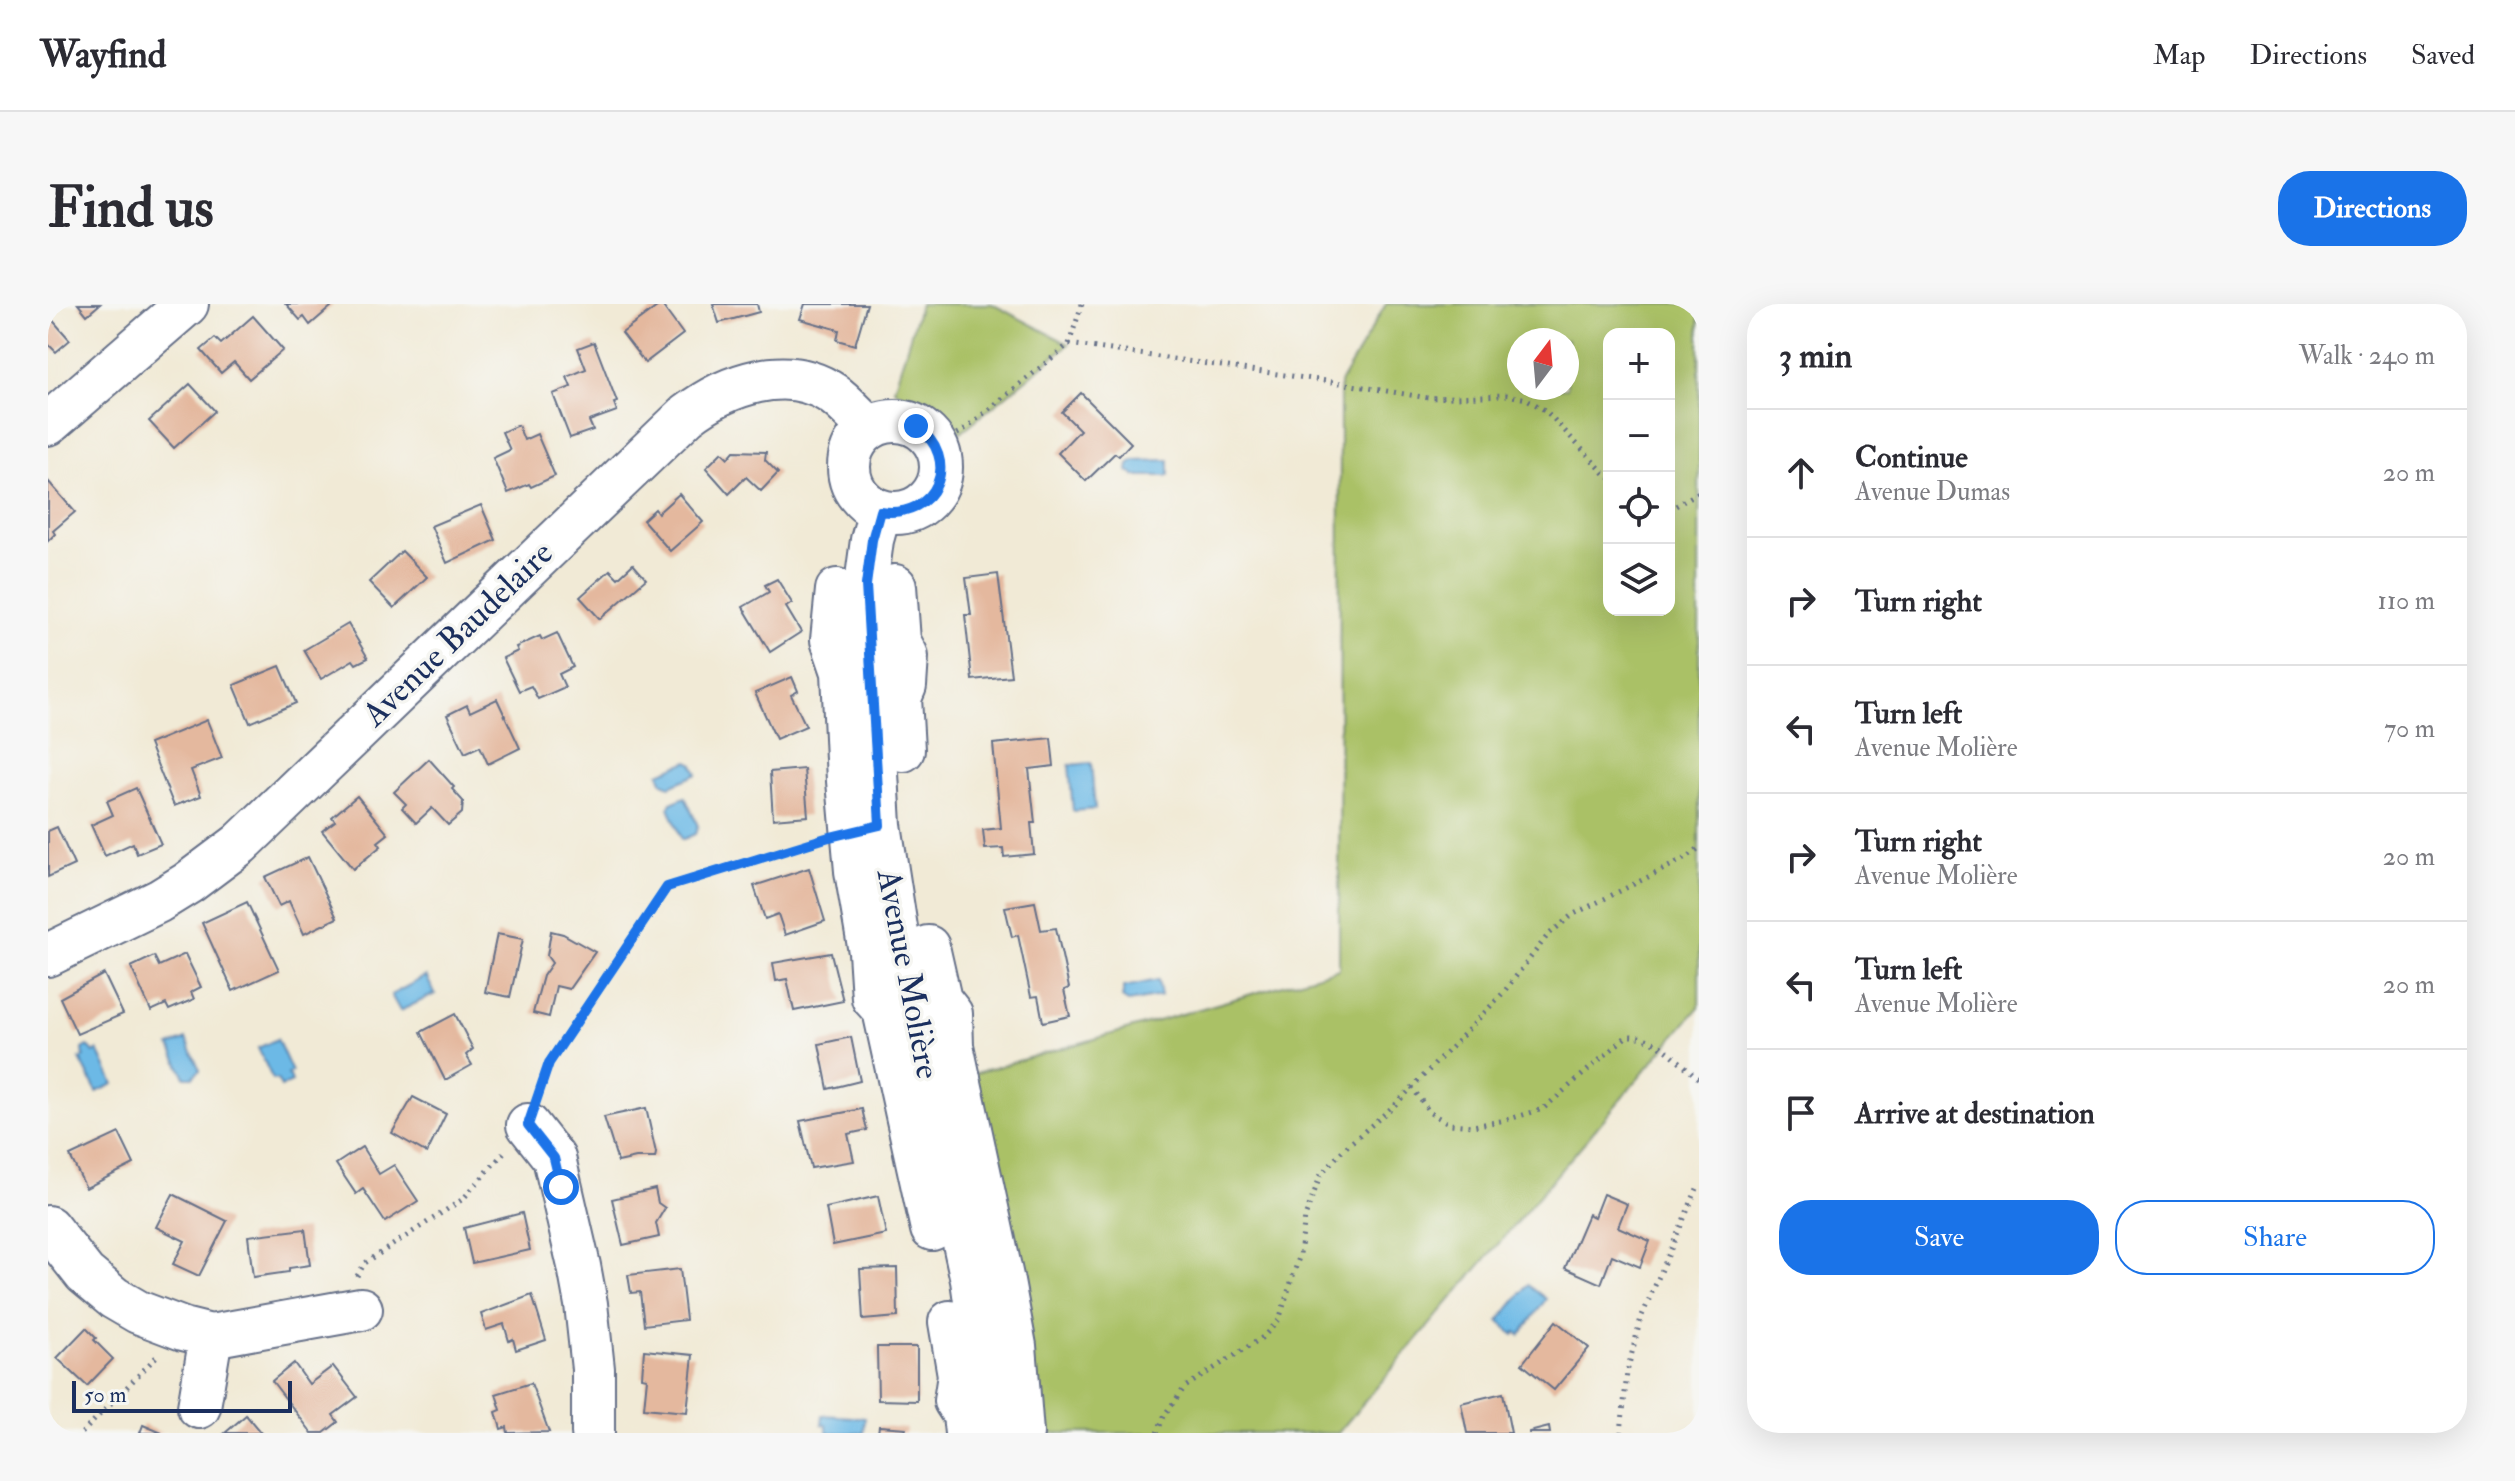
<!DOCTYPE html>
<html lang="en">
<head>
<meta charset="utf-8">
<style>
  :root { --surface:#fff; --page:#f7f7f7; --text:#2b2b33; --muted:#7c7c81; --line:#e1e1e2; --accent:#1a73e8 }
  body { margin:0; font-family:"IM FELL Double Pica",serif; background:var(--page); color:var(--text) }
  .controls { position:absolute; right:24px; top:24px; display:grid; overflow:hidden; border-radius:16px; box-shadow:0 8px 32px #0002 }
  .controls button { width:72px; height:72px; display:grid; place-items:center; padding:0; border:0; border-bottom:2px solid var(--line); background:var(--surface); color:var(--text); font:40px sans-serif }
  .compass { position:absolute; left:1459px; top:24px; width:72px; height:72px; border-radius:50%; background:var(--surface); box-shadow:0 8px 32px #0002; rotate:16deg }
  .scale { position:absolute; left:24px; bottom:20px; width:220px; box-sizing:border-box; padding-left:8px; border:4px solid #1b2f5e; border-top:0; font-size:22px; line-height:28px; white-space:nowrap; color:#1b2f5e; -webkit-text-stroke:6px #f6f6f2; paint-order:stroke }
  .stop { position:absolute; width:24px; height:24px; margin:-18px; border:6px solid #1a73e8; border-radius:50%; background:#fff }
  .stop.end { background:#1a73e8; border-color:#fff; box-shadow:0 2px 8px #0008 }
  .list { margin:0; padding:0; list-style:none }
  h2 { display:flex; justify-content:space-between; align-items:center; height:104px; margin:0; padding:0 32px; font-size:34px }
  h2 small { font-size:26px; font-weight:400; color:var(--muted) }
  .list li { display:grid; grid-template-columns:52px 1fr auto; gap:24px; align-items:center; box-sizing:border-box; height:128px; padding:0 32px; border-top:2px solid var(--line) }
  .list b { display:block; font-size:30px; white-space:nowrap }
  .list p { margin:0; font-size:26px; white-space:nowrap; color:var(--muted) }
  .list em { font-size:26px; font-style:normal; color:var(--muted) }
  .actions { display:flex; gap:16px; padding:24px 32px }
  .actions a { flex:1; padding:18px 0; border:2px solid var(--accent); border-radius:32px; text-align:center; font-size:28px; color:var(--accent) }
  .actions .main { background:var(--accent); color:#fff }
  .icon { flex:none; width:44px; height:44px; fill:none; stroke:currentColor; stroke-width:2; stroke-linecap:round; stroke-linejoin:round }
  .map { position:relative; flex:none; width:1651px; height:1129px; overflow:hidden; border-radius:32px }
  header { display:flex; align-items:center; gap:48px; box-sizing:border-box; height:112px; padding:0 40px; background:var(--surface); border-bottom:2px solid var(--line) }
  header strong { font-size:38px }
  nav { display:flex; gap:44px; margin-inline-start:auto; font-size:28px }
  .intro { display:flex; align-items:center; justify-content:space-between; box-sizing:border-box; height:192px; padding:0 48px }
  h1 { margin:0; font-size:56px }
  .button { padding:20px 36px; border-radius:32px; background:var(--accent); color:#fff; font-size:28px; font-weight:700 }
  main { display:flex; gap:48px; padding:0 48px }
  aside { flex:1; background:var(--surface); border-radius:32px; box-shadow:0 8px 32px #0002 }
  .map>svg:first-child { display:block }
</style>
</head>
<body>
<header>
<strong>Wayfind</strong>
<nav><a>Map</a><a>Directions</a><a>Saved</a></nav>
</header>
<div class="intro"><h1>Find us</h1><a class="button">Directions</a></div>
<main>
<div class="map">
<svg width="1651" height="1129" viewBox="0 0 1651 1129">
  <rect width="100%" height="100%" fill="#f6f6f2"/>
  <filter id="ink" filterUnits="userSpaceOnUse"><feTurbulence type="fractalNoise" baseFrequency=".0125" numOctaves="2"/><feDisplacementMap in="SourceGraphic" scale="16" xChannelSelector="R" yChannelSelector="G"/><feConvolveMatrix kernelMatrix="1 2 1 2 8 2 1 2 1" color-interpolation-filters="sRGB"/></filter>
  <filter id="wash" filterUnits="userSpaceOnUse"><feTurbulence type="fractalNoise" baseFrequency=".006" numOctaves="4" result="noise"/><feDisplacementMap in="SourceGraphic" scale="32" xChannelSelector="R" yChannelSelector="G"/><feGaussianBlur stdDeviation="1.8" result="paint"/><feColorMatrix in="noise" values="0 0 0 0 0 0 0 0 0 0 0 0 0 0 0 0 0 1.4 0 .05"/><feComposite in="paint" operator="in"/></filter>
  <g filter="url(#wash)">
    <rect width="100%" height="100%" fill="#f1ead6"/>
    <g fill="#aac166" stroke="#627862" stroke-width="2" fill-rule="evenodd">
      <path d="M872,0H944L1021,40L913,128L846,85Z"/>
      <path d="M1338,0H1651V703L1290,1129H970L921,771L1291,665L1292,79ZM1561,30H1621V306H1561ZM1471,36H1519V84H1471Z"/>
    </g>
    <g fill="#6cb9e6" stroke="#4474a2" stroke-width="2">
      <path d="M1121,156V172H1087L1080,167L1081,161L1086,157Z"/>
      <path d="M640,457L644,459L649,470L622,482L615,479L611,469Z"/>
      <path d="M1043,459L1047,505L1025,507L1021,461Z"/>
      <path d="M637,493L650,522L647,530L634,536L621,503L623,499Z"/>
      <path d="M378,672L387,690L352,707L343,691Z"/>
      <path d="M1110,676L1113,692L1080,698L1074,694L1076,683Z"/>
      <path d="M138,735L152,766L145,773H137L122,742Z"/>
      <path d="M229,735L244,768L240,770L244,778L233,783L229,775L225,776L210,744Z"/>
      <path d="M40,742L46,749L50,746L66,780L49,788L32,755L36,753L35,745Z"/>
      <path d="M1480,981L1498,995L1472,1031L1468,1028L1466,1031L1451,1017Z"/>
      <path d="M775,1111L817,1114L816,1129H779V1121L774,1120Z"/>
    </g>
    <g id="blocks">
      <g fill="#e4b89e">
        <path d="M30,0H52L39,11Z"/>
        <path d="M238,0H283L284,2L262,21L256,13L252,16Z"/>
        <path d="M613,0L635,30L597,59L574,29Z"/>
        <path d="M665,0H709L711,8L671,19Z"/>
        <path d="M757,0H819L807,41L789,36L791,26L752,15Z"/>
        <path d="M0,11L22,36L8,48L0,40Z"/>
        <path d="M205,12L235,46L201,75L186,58L173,69L153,46L167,34L173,40Z"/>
        <path d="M546,38L569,98L566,99L569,107L541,117L545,126L522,134L505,90L523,83L519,73L538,65L530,44Z"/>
        <path d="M142,80L167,107L126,144L101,117Z"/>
        <path d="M1033,89L1083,139L1071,152L1067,149L1038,177L1010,149L1032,126L1014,108Z"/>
        <path d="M470,121L476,136L489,130L507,172L483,183L481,180L460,189L445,154L462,146L454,128Z"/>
        <path d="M686,147L718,148L717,156L730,169L713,187L698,173L681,190L658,164L674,148L680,154Z"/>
        <path d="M0,177L27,208L5,227L7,230L0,237Z"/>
        <path d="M631,190L655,218L622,247L595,216L607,205L610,209Z"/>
        <path d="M433,201L448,236L399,259L383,222Z"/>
        <path d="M354,247L379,273L346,304L321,278Z"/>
        <path d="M585,260L598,275L552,315L532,293L562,266L570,274Z"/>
        <path d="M950,270L963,372L924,376L917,311H923L918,274Z"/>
        <path d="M729,275L744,299L738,303L753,328L722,348L695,303L721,288L717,281Z"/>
        <path d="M300,320L320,354L308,360L305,356L273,375L256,346Z"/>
        <path d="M509,329L525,363L511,370L517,383L490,395L483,382L471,387L455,354L470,347L468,343L492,332L494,336Z"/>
        <path d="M232,362L248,399L202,419L186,381Z"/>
        <path d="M744,373L750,387L743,391L758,422L728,435L707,389Z"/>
        <path d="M449,395L472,444L440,460L432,442L417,449L399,411L419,401L422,408Z"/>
        <path d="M159,416L174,454L143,466L153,492L126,502L101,440Z"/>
        <path d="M1003,434L1006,462L981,465L987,519H983L986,550L956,553L955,544L937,545L935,526L953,524L945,440Z"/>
        <path d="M381,455L406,483L404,485L415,497L414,509L400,521L384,504L368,519L354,504L358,500L346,488Z"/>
        <path d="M756,465L760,512L725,515L722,468Z"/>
        <path d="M88,484L113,540L89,550L85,539L57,552L43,521L65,511L59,497Z"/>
        <path d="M309,492L340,530L330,538L333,542L305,565L274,527L287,517L284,513Z"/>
        <path d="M9,523L26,561L0,573V527Z"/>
        <path d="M260,553L289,614L256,630L241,597L231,602L217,573Z"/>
        <path d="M761,564L777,617L737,631L730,610L717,615L706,582Z"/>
        <path d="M199,598L231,666L185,687L154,619Z"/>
        <path d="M987,598L993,626L1008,624L1021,684L1016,686L1022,712L995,718L990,692L983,693L970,631L964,633L957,603Z"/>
        <path d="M503,627L515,630L547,648L521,685L508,682L501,713L485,709L495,672L504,659L499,652Z"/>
        <path d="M449,630L475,635L462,693L437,688Z"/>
        <path d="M783,649L795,697L746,707L739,675L728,677L725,659Z"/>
        <path d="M137,650L153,683L143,688L146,695L121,706L118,700L103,707L83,663L106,652L111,662Z"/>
        <path d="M56,670L75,710L29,730L12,694Z"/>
        <path d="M407,710L425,745L418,751L424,761L397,776L373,728Z"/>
        <path d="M803,733L812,777L780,785L771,740Z"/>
        <path d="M365,793L398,810L379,849L344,829Z"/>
        <path d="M598,804L608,849L607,854H588L570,858L556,813Z"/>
        <path d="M814,805L819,826L800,830L806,857L763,864L752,817Z"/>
        <path d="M71,829L86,860L38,884L22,852Z"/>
        <path d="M314,843L331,870L346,861L370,897L337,918L315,885L308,890L288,860Z"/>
        <path d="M607,885L610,899L617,904L608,919L611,933L575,941L564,895Z"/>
        <path d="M125,890L179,917L151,972L125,960L137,937L108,923Z"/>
        <path d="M1555,890L1579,900L1570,923L1602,937L1592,963L1564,951L1553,980L1517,964L1540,910L1546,913Z"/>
        <path d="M830,892L838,930L785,941L778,904Z"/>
        <path d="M474,909L482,946L424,959L416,924Z"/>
        <path d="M257,925L262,961L241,964V968L205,973L200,932Z"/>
        <path d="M849,964L850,1013L815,1016L812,965Z"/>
        <path d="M632,965L638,1016L596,1021L592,988L583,989L580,971Z"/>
        <path d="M484,991L498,1036L468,1046L465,1035L461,1037L456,1020L438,1026L433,1010Z"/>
        <path d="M1508,1017L1541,1044L1506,1086L1474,1060Z"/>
        <path d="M38,1024L48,1034L46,1036L65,1055L39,1082L9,1054Z"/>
        <path d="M829,1043H869V1097L830,1096Z"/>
        <path d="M596,1046L645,1051L639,1108L596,1104L599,1074L594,1073Z"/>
        <path d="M246,1059L261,1080L285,1062L309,1093L285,1111L290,1118L276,1129H264L224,1077Z"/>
        <path d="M483,1079L501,1128L460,1129L459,1123L453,1125L448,1108L453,1106L448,1090Z"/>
        <path d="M1455,1089L1463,1129H1419L1413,1099Z"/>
        <path d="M198,1111L213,1129H177Z"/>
        <path d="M95,1121L114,1129H92Z"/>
        <path d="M831,1122L858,1124L857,1129H830Z"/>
        <path d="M1501,1123L1502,1129H1481V1128Z"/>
      </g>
    </g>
  </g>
  <g filter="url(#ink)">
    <use href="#blocks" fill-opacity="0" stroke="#667088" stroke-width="2"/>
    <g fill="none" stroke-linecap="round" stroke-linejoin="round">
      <defs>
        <g id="minor">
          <circle cx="847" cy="163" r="46"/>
          <path d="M0,120L139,0"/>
          <path d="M832,207L824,236L818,281L832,521L848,624L924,976L946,1129"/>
          <path d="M847,282L851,337L859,352L857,382L852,394L855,446"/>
          <path d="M789,286L784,336L795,368L800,477L808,567L822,648L825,694L836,706L884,925"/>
          <path d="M880,643L892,696L903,710L904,742L955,978L967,1042L974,1129"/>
          <path d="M0,651L111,597L140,579L192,540L639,111C678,81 739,58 785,90C798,99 809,113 822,124"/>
          <path d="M480,821L506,854L531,962L538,1000L545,1065V1129"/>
          <path d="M0,923L37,970L66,994L90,1008L135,1025L163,1032L313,1005"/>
          <path d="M902,1018L911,1071L907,1097L916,1111L918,1129"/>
          <path d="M151,1103L163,1032"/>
        </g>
      </defs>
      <use href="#minor" stroke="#667088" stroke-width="46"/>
      <g stroke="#667088" stroke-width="5" stroke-dasharray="2 6" stroke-linecap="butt">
        <path d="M1021,40L1034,0"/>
        <path d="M888,141L913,128L1021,40L1292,79L1380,94L1459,91L1479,95L1498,107L1561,174"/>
        <path d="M1621,206L1651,188"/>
        <path d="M1364,783L1382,809L1402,820L1425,822L1458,816L1495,805L1579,732C1609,731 1629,756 1651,775"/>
        <path d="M490,790L501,759L619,583L770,536"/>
        <path d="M309,972L317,959L415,895L458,846"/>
        <path d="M34,1129L109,1052"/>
        <path d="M1109,1129L1117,1110L1137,1083L1215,1033L1231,1016L1252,950L1257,913L1273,870L1297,844L1349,799L1418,728L1455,689L1500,631L1524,611L1638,554L1651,544"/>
        <path d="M1573,1129L1579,1068L1593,1014L1651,880"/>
      </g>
      <use href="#minor" stroke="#fff" stroke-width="42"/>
    </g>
  </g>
  <g fill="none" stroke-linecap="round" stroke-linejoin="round" filter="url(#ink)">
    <path stroke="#1a73e8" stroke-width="10" d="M513,883L506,854L480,821L501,759L619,583L778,534L832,521L818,281L824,236L832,207C889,216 915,155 868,122"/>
  </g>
  <g text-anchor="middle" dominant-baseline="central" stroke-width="7" stroke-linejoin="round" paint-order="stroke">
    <g font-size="34" fill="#1b2f5e" stroke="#f6f6f2">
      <text transform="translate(410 330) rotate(-44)">Avenue Baudelaire</text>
      <text transform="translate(860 670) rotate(79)">Avenue Molière</text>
    </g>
  </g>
</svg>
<div class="controls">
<button>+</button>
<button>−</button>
<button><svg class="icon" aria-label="locate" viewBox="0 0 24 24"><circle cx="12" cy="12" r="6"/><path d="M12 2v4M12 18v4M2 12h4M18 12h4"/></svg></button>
<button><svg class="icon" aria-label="layers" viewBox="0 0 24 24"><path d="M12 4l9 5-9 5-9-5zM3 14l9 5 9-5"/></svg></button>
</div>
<svg class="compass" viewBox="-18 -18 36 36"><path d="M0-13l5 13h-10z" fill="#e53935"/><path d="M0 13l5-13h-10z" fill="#7c7c81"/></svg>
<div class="scale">50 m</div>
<div class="stop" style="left:513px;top:883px"></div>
<div class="stop end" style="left:868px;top:122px"></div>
</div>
<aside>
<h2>3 min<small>Walk · 240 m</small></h2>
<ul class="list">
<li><svg class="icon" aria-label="ahead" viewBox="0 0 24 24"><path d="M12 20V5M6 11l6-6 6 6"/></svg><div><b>Continue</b><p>Avenue Dumas</p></div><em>20 m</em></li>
<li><svg class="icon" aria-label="right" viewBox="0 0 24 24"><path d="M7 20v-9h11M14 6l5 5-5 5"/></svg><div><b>Turn right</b></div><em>110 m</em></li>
<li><svg class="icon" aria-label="left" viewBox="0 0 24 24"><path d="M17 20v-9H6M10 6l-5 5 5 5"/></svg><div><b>Turn left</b><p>Avenue Molière</p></div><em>70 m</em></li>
<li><svg class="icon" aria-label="right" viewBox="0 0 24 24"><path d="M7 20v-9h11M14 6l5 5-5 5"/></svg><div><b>Turn right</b><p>Avenue Molière</p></div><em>20 m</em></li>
<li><svg class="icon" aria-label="left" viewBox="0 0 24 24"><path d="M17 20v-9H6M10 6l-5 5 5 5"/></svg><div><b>Turn left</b><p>Avenue Molière</p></div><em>20 m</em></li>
<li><svg class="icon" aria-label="arrive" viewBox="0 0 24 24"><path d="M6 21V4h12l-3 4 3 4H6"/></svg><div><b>Arrive at destination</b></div></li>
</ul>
<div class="actions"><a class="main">Save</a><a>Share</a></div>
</aside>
</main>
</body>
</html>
